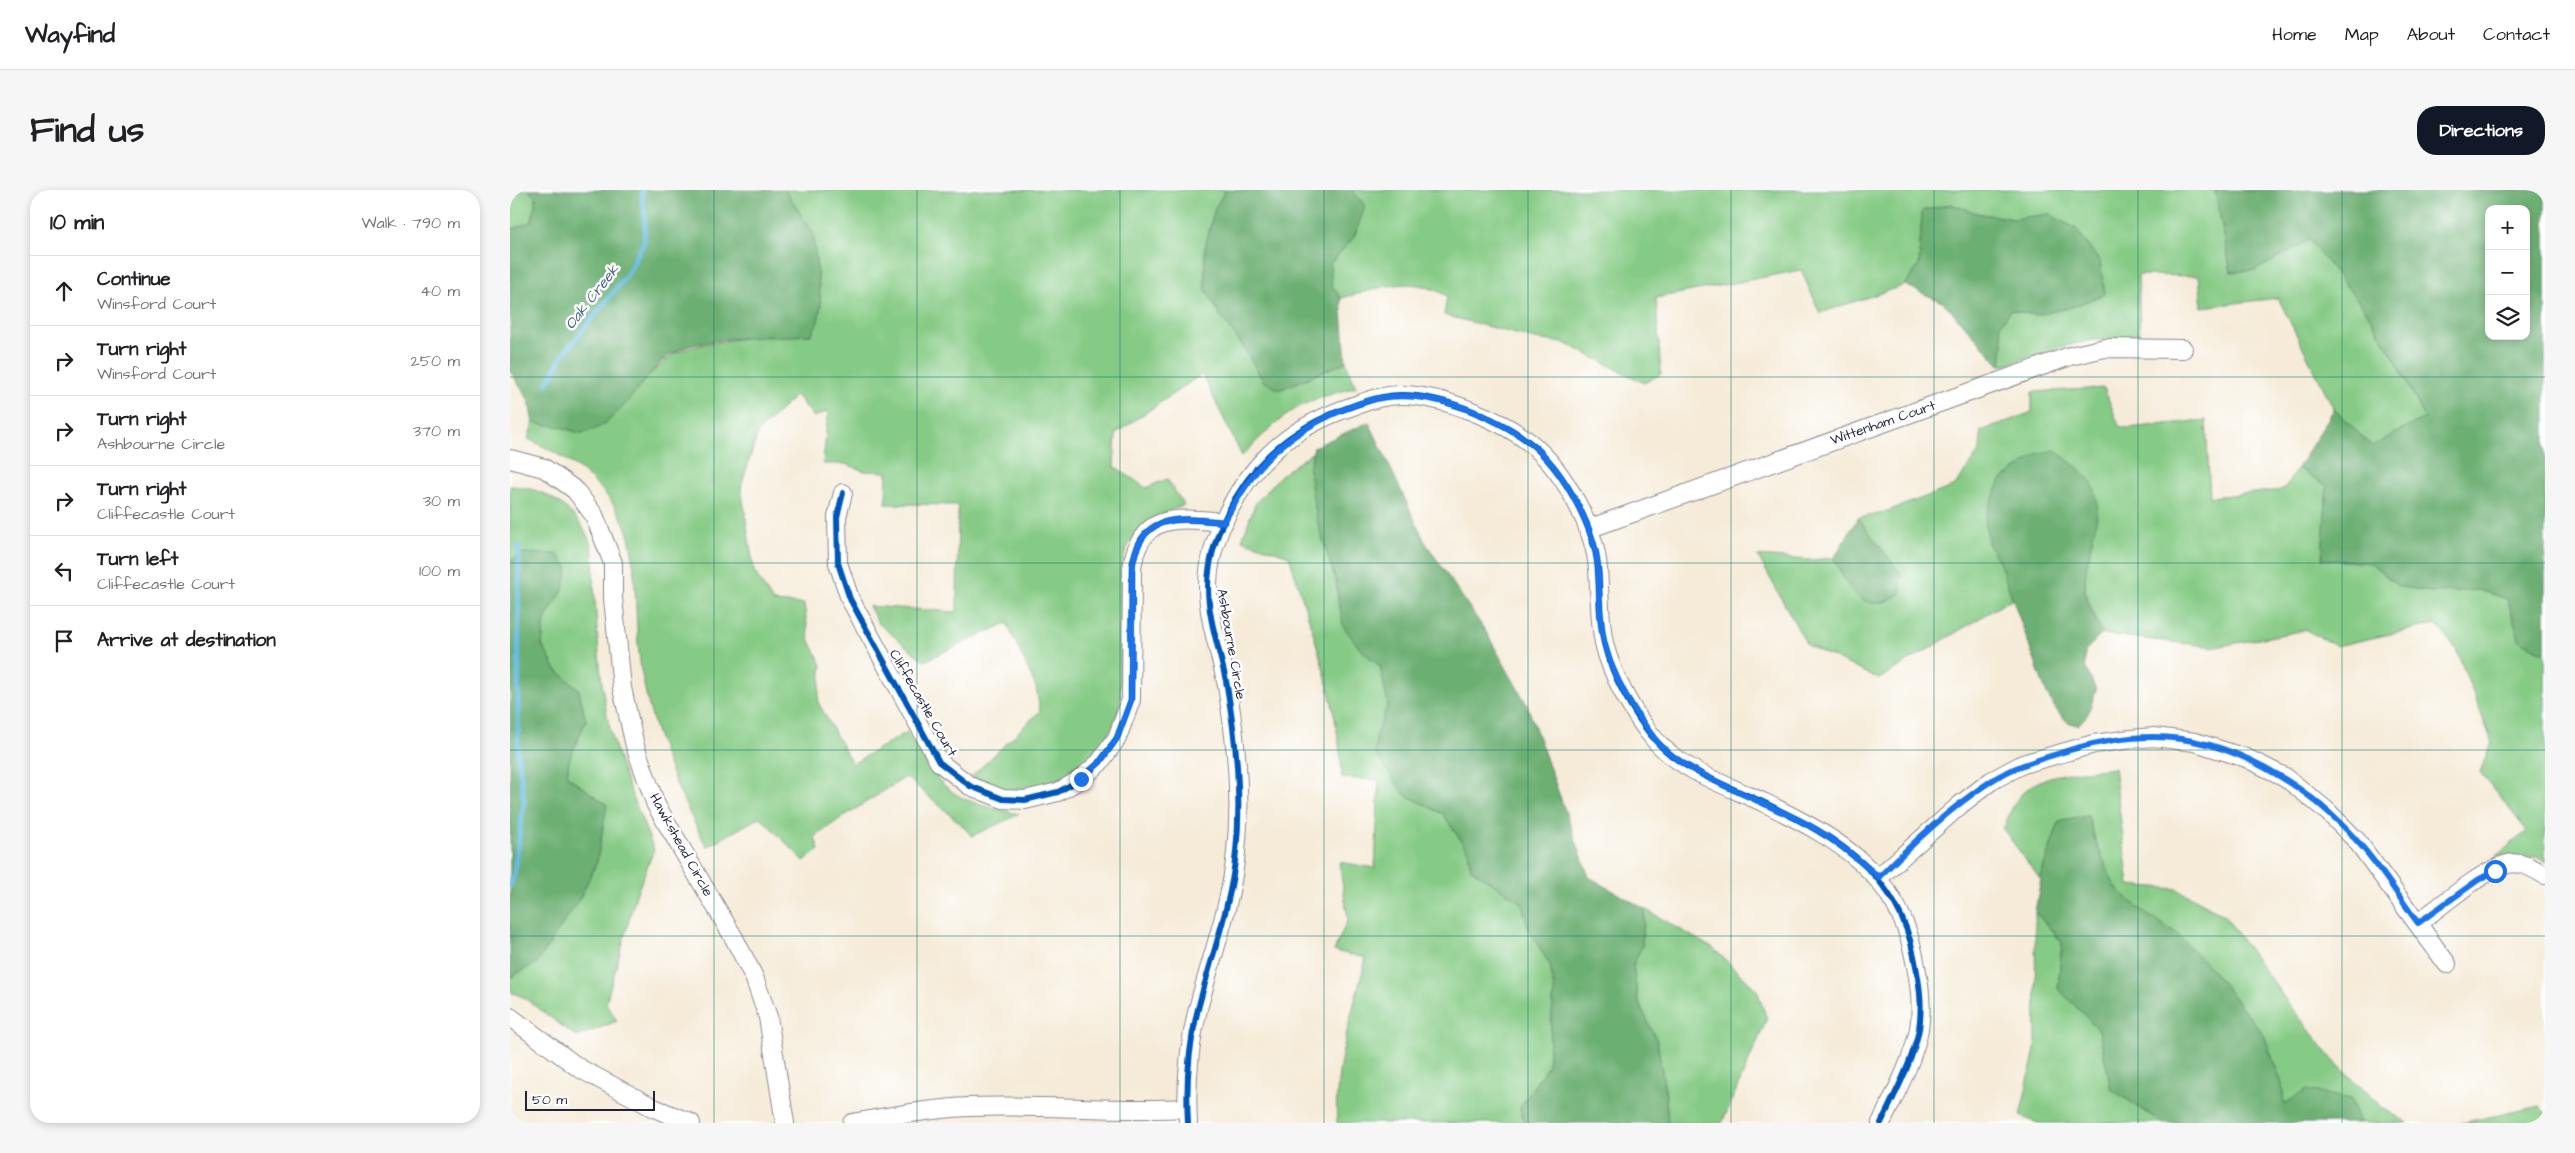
<!DOCTYPE html>
<html lang="en">
<head>
<meta charset="utf-8">
<style>
  :root { --surface:#fff; --page:#f6f6f6; --text:#202124; --muted:#757577; --line:#e0e0e0; --accent:#111827 }
  body { margin:0; font-family:"Architects Daughter",sans-serif; background:var(--page); color:var(--text) }
  .controls { position:absolute; right:15px; top:15px; display:grid; overflow:hidden; border-radius:10px; box-shadow:0 2px 8px #0003 }
  .controls button { width:45px; height:45px; display:grid; place-items:center; padding:0; border:0; border-bottom:1px solid var(--line); background:var(--surface); color:var(--text); font:25px sans-serif }
  .scale { position:absolute; left:15px; bottom:12px; width:130px; box-sizing:border-box; padding-left:5px; border:2px solid #22223b; border-top:0; font-size:14px; line-height:18px; white-space:nowrap; color:#22223b; -webkit-text-stroke:4px #fff; paint-order:stroke }
  .stop { position:absolute; width:15px; height:15px; margin:-11px; border:4px solid #1a73e8; border-radius:50%; background:#fff }
  .stop.end { background:#1a73e8; border-color:#fff; box-shadow:0 1px 5px #0008 }
  .list { margin:0; padding:0; list-style:none }
  h2 { display:flex; justify-content:space-between; align-items:center; height:65px; margin:0; padding:0 20px; font-size:21px }
  h2 small { font-size:16px; font-weight:400; color:var(--muted) }
  .list li { display:grid; grid-template-columns:32px 1fr auto; gap:15px; align-items:center; box-sizing:border-box; height:70px; padding:0 20px; border-top:1px solid var(--line) }
  .list b { display:block; font-size:19px; white-space:nowrap }
  .list p { margin:0; font-size:16px; white-space:nowrap; color:var(--muted) }
  .list em { font-size:16px; font-style:normal; color:var(--muted) }
  .icon { flex:none; width:28px; height:28px; fill:none; stroke:currentColor; stroke-width:2; stroke-linecap:round; stroke-linejoin:round }
  .map { position:relative; flex:none; width:2035px; height:933px; overflow:hidden; border-radius:20px }
  header { display:flex; align-items:center; gap:30px; box-sizing:border-box; height:70px; padding:0 25px; background:var(--surface); border-bottom:1px solid var(--line) }
  header strong { font-size:24px }
  nav { display:flex; gap:28px; margin-inline-start:auto; font-size:18px }
  .intro { display:flex; align-items:center; justify-content:space-between; box-sizing:border-box; height:120px; padding:0 30px }
  h1 { margin:0; font-size:35px }
  .button { padding:12px 22px; border-radius:20px; background:var(--accent); color:#fff; font-size:18px; font-weight:700 }
  main { display:flex; gap:30px; padding:0 30px }
  aside { flex:1; background:var(--surface); border-radius:20px; box-shadow:0 2px 8px #0003 }
  .map>svg:first-child { display:block }
</style>
</head>
<body>
<header>
<strong>Wayfind</strong>
<nav><a>Home</a><a>Map</a><a>About</a><a>Contact</a></nav>
</header>
<div class="intro"><h1>Find us</h1><a class="button">Directions</a></div>
<main>
<aside>
<h2>10 min<small>Walk · 790 m</small></h2>
<ul class="list">
<li><svg class="icon" aria-label="ahead" viewBox="0 0 24 24"><path d="M12 20V5M6 11l6-6 6 6"/></svg><div><b>Continue</b><p>Winsford Court</p></div><em>40 m</em></li>
<li><svg class="icon" aria-label="right" viewBox="0 0 24 24"><path d="M7 20v-9h11M14 6l5 5-5 5"/></svg><div><b>Turn right</b><p>Winsford Court</p></div><em>250 m</em></li>
<li><svg class="icon" aria-label="right" viewBox="0 0 24 24"><path d="M7 20v-9h11M14 6l5 5-5 5"/></svg><div><b>Turn right</b><p>Ashbourne Circle</p></div><em>370 m</em></li>
<li><svg class="icon" aria-label="right" viewBox="0 0 24 24"><path d="M7 20v-9h11M14 6l5 5-5 5"/></svg><div><b>Turn right</b><p>Cliffecastle Court</p></div><em>30 m</em></li>
<li><svg class="icon" aria-label="left" viewBox="0 0 24 24"><path d="M17 20v-9H6M10 6l-5 5 5 5"/></svg><div><b>Turn left</b><p>Cliffecastle Court</p></div><em>100 m</em></li>
<li><svg class="icon" aria-label="arrive" viewBox="0 0 24 24"><path d="M6 21V4h12l-3 4 3 4H6"/></svg><div><b>Arrive at destination</b></div></li>
</ul>
</aside>
<div class="map">
<svg width="2035" height="933" viewBox="0 0 2035 933">
  <rect width="100%" height="100%" fill="#fff"/>
  <filter id="ink" filterUnits="userSpaceOnUse"><feTurbulence type="fractalNoise" baseFrequency=".02" numOctaves="2"/><feDisplacementMap in="SourceGraphic" scale="10" xChannelSelector="R" yChannelSelector="G"/><feConvolveMatrix kernelMatrix="1 2 1 2 8 2 1 2 1" color-interpolation-filters="sRGB"/></filter>
  <filter id="wash" filterUnits="userSpaceOnUse"><feTurbulence type="fractalNoise" baseFrequency=".0096" numOctaves="4" result="noise"/><feDisplacementMap in="SourceGraphic" scale="20" xChannelSelector="R" yChannelSelector="G"/><feGaussianBlur stdDeviation="1.12" result="paint"/><feColorMatrix in="noise" values="0 0 0 0 0 0 0 0 0 0 0 0 0 0 0 0 0 1.4 0 .05"/><feComposite in="paint" operator="in"/></filter>
  <g filter="url(#wash)">
    <rect width="100%" height="100%" fill="#f5ebd8"/>
    <g fill="#86cb85" stroke="#547660">
      <path d="M0,0H18L26,7L22,32L0,40Z"/>
      <path d="M275,0H716L705,18L695,58V98L710,125L769,200L836,172L846,197C831,202 815,205 801,211C773,223 753,245 732,266L692,184L606,243L604,276L636,298L657,289L674,315C645,326 621,338 613,370L610,514L602,538L587,560L574,574L553,589L516,601H497L461,587L530,521L526,497L497,433L414,471L368,433L359,416L447,422L448,315L376,314L377,282L354,281L336,274H313L318,221L304,227L286,205L248,242L231,297L244,381L263,412L294,414L299,449L312,475L308,512L342,574L397,542C433,603 440,610 510,624L462,646L450,633L396,587L328,630L305,647L309,660L294,671L250,627L197,657C167,601 142,543 131,479C125,440 127,401 122,362C115,307 65,270 18,249L23,233L53,237L70,243L165,163L194,154L242,147L301,145L311,115L303,43Z"/>
      <path d="M842,0H1705L1721,82L1746,80L1799,49L1855,119L1885,169L1915,228L1862,256L1824,219L1768,108L1692,117L1689,86L1628,85L1630,147L1583,150L1551,157L1491,176L1493,153L1490,135L1501,120L1525,125L1559,118L1595,104L1590,71L1566,39L1539,24L1504,29L1466,23L1441,14L1412,21L1409,76L1395,95L1310,123L1291,80L1146,108L1151,184L1134,193L1055,153L1025,149L934,125L937,106C898,83 872,99 831,108L822,96L820,74L844,47L855,16Z"/>
      <path d="M1594,198L1609,236L1617,238L1696,230L1700,307L1773,300L1788,278L1817,296L1812,369L1861,373L1888,396L1921,402L1969,400L1997,409L2010,451L2035,463V672L2027,667L1986,666L2017,641L1970,582L1982,552L1946,459L1926,434L1826,456L1796,440L1706,457L1592,444L1575,403L1576,372L1581,351L1478,353L1489,371L1503,408L1369,489L1297,455L1248,366L1299,370L1324,368L1336,393L1391,385L1348,328L1369,324L1445,296L1470,260L1471,241L1522,222V202Z"/>
      <path d="M803,262L799,279L802,302L808,334L826,391L828,414L850,459L870,476L878,514L866,546L883,588L894,604L933,624L958,661L961,679L1012,713L1018,738L1040,775L1044,799L1038,875L1010,918L1015,933H827C823,878 843,821 856,768L824,761L838,729L829,672L865,678L869,590L832,588C829,514 801,437 779,366L732,350L745,314L771,285Z"/>
      <path d="M0,296C36,297 68,320 81,354C85,366 83,383 84,396C87,437 89,479 96,520C105,568 126,615 144,660L126,705L96,813L107,831L67,847L13,807L0,802V787H3L97,615L57,586L59,570L76,530L68,498L46,480L32,455L35,429L53,400L12,363L0,372Z"/>
      <path d="M1604,578L1619,695L1667,699L1714,725L1778,813L1823,870L1874,919L1898,933H1850L1841,909L1774,915L1772,894L1754,845L1699,776L1665,742L1636,724L1605,697L1586,653L1578,626L1549,632L1530,689L1493,639C1498,629 1502,615 1509,607C1531,580 1572,582 1604,578Z"/>
      <path d="M1135,719L1204,759L1247,800L1257,829L1212,933H1158L1156,907L1147,851L1128,811L1123,775L1132,756Z"/>
      <path d="M1525,722L1552,753L1548,799L1589,840L1601,899L1653,933H1528L1510,926L1526,855Z"/>
      <path d="M2030,916L2035,922V933H1951Z"/>
    </g>
    <g fill="#6caf72" stroke="#476856" fill-rule="evenodd">
      <path d="M18,0H275L303,43L311,115L308,132L301,145C261,148 201,144 165,162C133,179 110,240 71,243C65,243 59,239 53,238C43,235 33,235 23,233L18,209L0,181V40L22,31L26,8Z"/>
      <path d="M716,0H842L855,16L844,47L820,74L822,96L831,108L836,172L769,200L753,191L734,158L710,125L695,98V58L705,18Z"/>
      <path d="M1705,0H2035V463L2010,451L1997,409L1969,400L1921,402L1888,396L1861,373L1812,369L1817,296L1788,278L1824,219L1862,256L1915,228L1885,169L1855,119L1799,50L1746,80L1721,82ZM1979,19H2016V146H1979Z"/>
      <path d="M1441,14L1466,23L1504,29L1539,24L1566,39L1590,72L1595,104L1559,118L1525,125L1501,120L1490,135L1493,153L1491,176L1434,113L1395,95L1409,75L1412,21Z"/>
      <path d="M859,232L915,352L976,442L1017,515L1079,687L1135,719L1132,756L1123,775L1128,811L1147,851L1156,907L1158,933H1015L1010,918L1038,875L1044,799L1040,775L1018,738L1012,713L961,679L958,661L933,624L894,604L865,563L866,546L878,514L870,476L850,459L833,436L826,391L808,334L802,302L799,279L804,257Z"/>
      <path d="M1545,260C1558,271 1580,284 1585,301C1594,330 1573,367 1575,401C1576,414 1587,431 1592,444L1575,461V476L1586,500L1578,524L1568,535C1551,533 1544,516 1536,502L1489,371L1478,353L1475,327L1491,290L1527,264Z"/>
      <path d="M1348,328L1391,384V404C1385,406 1376,413 1369,413C1344,416 1333,386 1324,368Z"/>
      <path d="M11,363L47,364L58,378L53,400L35,429L32,455L46,480L68,498L76,530L59,570L57,586L97,615L87,672L70,708L27,773L0,787V372Z"/>
      <path d="M1578,626L1586,653L1605,697L1636,724L1665,742L1699,776L1754,845L1772,894L1774,914L1797,900L1841,909L1850,933H1653L1601,899L1589,840L1548,799L1552,752L1525,722L1533,678L1549,632Z"/>
    </g>
    <g fill="none" stroke-linecap="round" stroke-linejoin="round">
      <g stroke="#68bce4" stroke-width="5">
        <path d="M37,194L54,163L117,85L134,52L135,28L132,0"/>
        <path d="M0,696L4,684L14,612L8,565L9,355"/>
      </g>
    </g>
  </g>
  <g filter="url(#ink)">
    <g fill="none" stroke-linecap="round" stroke-linejoin="round">
      <defs>
        <g id="minor">
          <path d="M0,269L34,278L65,300L84,325L103,373V408L112,498L125,556L146,615L224,748L244,787L258,827L275,933"/>
          <path d="M333,303L327,327L328,373L340,409L429,572L460,596L493,609L515,610L548,602L571,589L590,572L607,548L621,510L622,378C630,321 669,328 714,332"/>
          <path d="M1078,339L1560,166L1595,158L1673,159"/>
          <path d="M1369,687L1450,615L1481,591L1513,574L1584,554L1621,549L1644,547L1685,552L1736,568L1775,587L1816,620L1847,651L1937,774"/>
          <path d="M1908,733C1930,717 1972,680 1998,674C2012,671 2024,679 2035,685"/>
          <path d="M0,827L69,878L144,918L181,933"/>
          <path d="M342,933C381,926 419,919 459,917C531,914 604,922 677,918"/>
          <path d="M678,933C676,896 678,860 687,823C700,770 721,717 726,662C732,606 726,551 717,496C711,463 698,431 698,397C698,351 726,297 759,265C782,242 815,225 846,215C861,210 875,205 891,205C931,205 997,231 1026,258C1056,285 1085,339 1088,379C1090,404 1089,428 1094,453C1101,484 1124,526 1145,550C1173,582 1219,596 1257,614C1328,649 1387,682 1404,766C1409,791 1413,813 1409,839C1403,871 1385,904 1371,933"/>
        </g>
      </defs>
      <use href="#minor" stroke="#8c868a" stroke-width="20"/>
      <use href="#minor" stroke="#fff" stroke-width="18"/>
      <defs>
        <g id="cycleway">
          <path d="M333,303L327,327L328,373L340,409L429,572L460,596L493,609L515,610L548,602L571,589L590,572L607,548L621,510L622,378C630,321 669,328 714,332"/>
          <path d="M678,933C676,896 678,860 687,823C700,770 721,717 726,662C732,606 726,551 717,496C711,463 698,431 698,397C698,351 726,297 759,265C782,242 815,225 846,215C861,210 875,205 891,205C931,205 997,231 1026,258C1056,285 1085,339 1088,379C1090,404 1089,428 1094,453C1101,484 1124,526 1145,550C1173,582 1219,596 1257,614C1328,649 1387,682 1404,766C1409,791 1413,813 1409,839C1403,871 1385,904 1371,933"/>
        </g>
      </defs>
      <use href="#cycleway" stroke="#fff" stroke-width="9"/>
      <use href="#cycleway" stroke="#0057b8" stroke-width="6"/>
    </g>
  </g>
  <g fill="none" stroke-linecap="round" stroke-linejoin="round" filter="url(#ink)">
    <path stroke="#1a73e8" stroke-width="6" d="M571,589L590,572L607,548L621,510L622,378C630,321 669,328 714,332C744,278 765,252 821,225C838,217 857,209 876,207C911,203 952,214 983,230C997,237 1012,246 1024,256C1053,281 1086,339 1088,378C1090,403 1088,429 1095,455C1104,489 1123,519 1144,548C1170,583 1254,611 1295,633C1323,648 1345,667 1369,687C1403,653 1440,618 1481,591C1501,578 1524,571 1547,564C1577,554 1611,547 1644,547C1720,547 1798,595 1847,651C1870,676 1888,706 1908,733L1968,690L1985,681"/>
  </g>
  <path fill="none" stroke="#0f766e" stroke-width="1" stroke-opacity="0.55" d="M204,0V933M407,0V933M610,0V933M814,0V933M1018,0V933M1221,0V933M1424,0V933M1628,0V933M1832,0V933M0,187H2035M0,373H2035M0,560H2035M0,746H2035"/>
  <g text-anchor="middle" dominant-baseline="central" stroke-width="5" stroke-linejoin="round" paint-order="stroke">
    <g font-size="14" fill="#22223b" stroke="#fff">
      <text transform="translate(1373 233) rotate(-19)">Wittenham Court</text>
      <text transform="translate(721 454) rotate(80)">Ashbourne Circle</text>
      <text transform="translate(413 513) rotate(60)">Cliffecastle Court</text>
      <text transform="translate(171 655) rotate(61)">Hawkshead Circle</text>
    </g>
    <g font-size="15" font-style="italic" fill="#3e607f" stroke="#fff">
      <text transform="translate(82 107) rotate(-52)">Oak Creek</text>
    </g>
  </g>
</svg>
<div class="controls">
<button>+</button>
<button>−</button>
<button><svg class="icon" aria-label="layers" viewBox="0 0 24 24"><path d="M12 4l9 5-9 5-9-5zM3 14l9 5 9-5"/></svg></button>
</div>
<div class="scale">50 m</div>
<div class="stop" style="left:1985px;top:681px"></div>
<div class="stop end" style="left:571px;top:589px"></div>
</div>
</main>
</body>
</html>
